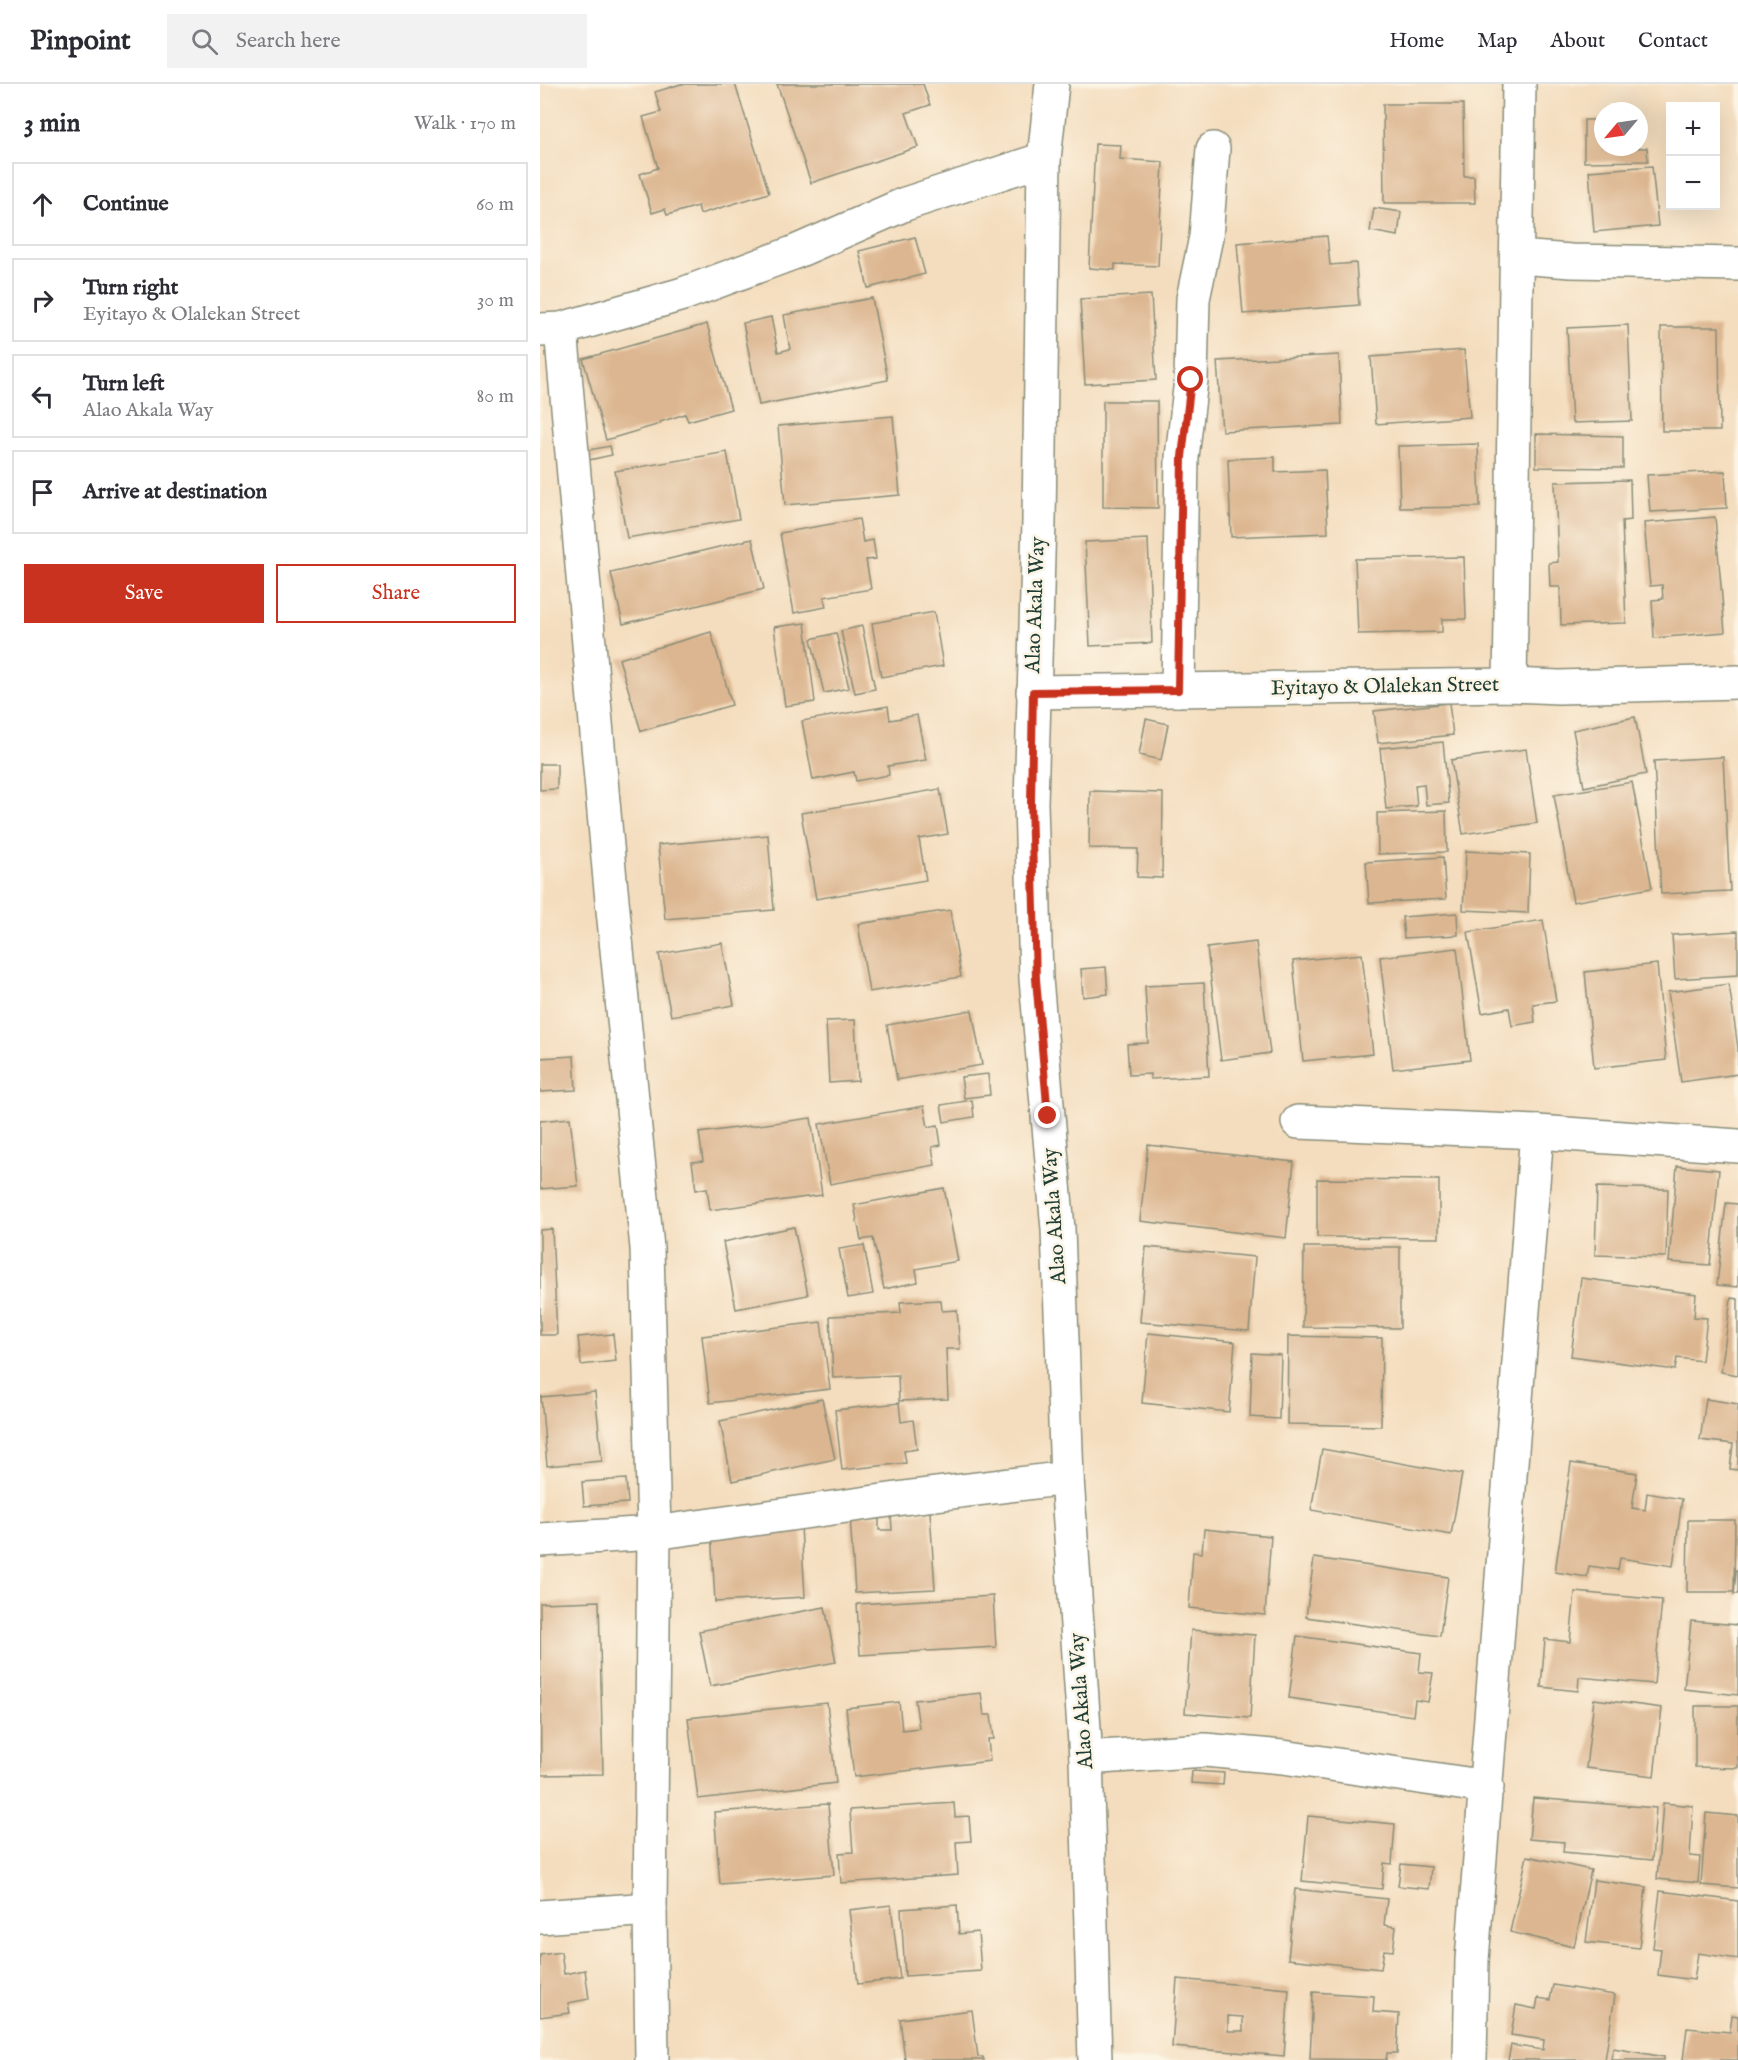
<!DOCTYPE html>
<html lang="en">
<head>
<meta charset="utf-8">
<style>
  :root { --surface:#fff; --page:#f2f2f3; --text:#2b2b33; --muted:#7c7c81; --line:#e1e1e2; --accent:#c8321e }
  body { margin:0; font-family:"IM FELL English",serif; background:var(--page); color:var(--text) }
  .controls { position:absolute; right:18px; top:18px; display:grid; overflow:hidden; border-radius:0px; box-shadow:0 6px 24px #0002 }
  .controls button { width:54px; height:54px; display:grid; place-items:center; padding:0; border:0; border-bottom:2px solid var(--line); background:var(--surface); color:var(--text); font:30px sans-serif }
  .compass { position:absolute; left:1054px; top:18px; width:54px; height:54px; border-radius:50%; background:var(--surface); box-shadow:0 6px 24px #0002; rotate:241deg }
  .stop { position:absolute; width:18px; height:18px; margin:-14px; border:4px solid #c8321e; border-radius:50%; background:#fff }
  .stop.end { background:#c8321e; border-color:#fff; box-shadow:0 2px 6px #0008 }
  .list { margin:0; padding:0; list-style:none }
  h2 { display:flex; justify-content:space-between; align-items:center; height:78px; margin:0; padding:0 24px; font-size:26px }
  h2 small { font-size:20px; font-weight:400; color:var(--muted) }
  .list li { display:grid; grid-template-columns:39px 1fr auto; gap:18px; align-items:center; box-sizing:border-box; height:84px; margin:0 12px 12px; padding:0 12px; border:2px solid var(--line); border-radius:0px }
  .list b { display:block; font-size:22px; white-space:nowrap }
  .list p { margin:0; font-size:20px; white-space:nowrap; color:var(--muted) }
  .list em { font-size:20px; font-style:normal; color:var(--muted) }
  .actions { display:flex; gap:12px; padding:18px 24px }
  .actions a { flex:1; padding:14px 0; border:2px solid var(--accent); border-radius:0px; text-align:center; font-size:21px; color:var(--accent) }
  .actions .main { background:var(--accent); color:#fff }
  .icon { flex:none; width:33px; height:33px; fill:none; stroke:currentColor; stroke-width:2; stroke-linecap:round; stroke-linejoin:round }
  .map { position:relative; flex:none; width:1198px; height:1976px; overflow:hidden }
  header { display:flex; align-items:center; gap:36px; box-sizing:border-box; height:84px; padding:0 30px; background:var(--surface); border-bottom:2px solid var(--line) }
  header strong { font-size:28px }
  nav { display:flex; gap:33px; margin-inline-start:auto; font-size:21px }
  .search { width:420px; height:54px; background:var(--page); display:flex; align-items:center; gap:15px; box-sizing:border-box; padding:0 21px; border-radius:0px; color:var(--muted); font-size:22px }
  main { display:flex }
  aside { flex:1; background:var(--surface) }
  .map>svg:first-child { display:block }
</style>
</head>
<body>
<header>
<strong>Pinpoint</strong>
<div class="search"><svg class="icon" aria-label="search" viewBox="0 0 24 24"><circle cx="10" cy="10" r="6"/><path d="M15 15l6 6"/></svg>Search here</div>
<nav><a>Home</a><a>Map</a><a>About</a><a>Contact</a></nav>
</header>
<main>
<aside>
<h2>3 min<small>Walk · 170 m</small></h2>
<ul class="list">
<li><svg class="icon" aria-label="ahead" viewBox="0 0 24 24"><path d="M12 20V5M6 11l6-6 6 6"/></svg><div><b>Continue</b></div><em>60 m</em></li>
<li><svg class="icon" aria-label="right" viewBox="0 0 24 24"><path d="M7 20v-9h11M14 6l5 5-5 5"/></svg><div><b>Turn right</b><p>Eyitayo &amp; Olalekan Street</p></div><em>30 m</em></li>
<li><svg class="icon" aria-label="left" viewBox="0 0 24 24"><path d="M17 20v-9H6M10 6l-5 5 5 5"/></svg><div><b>Turn left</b><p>Alao Akala Way</p></div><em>80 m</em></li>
<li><svg class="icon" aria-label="arrive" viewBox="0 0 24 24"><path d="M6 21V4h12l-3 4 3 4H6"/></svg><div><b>Arrive at destination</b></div></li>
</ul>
<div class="actions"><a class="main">Save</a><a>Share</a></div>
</aside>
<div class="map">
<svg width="1198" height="1976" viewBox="0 0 1198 1976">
  <rect width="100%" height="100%" fill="#fcf5e5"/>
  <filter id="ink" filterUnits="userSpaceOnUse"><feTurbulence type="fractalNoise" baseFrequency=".0167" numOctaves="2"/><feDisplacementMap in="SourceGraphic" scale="12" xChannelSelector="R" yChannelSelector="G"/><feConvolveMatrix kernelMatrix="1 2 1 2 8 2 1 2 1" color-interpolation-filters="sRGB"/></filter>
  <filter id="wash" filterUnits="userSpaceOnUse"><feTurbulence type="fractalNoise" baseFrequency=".008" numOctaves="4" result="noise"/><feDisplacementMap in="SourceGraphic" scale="24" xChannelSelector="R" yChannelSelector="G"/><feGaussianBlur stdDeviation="1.35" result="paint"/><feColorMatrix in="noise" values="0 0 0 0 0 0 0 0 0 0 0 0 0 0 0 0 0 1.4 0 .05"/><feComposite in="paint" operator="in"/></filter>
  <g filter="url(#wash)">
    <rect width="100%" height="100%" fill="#f4ddbe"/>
    <g id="blocks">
      <g fill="#dcb690" fill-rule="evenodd">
        <path d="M141,0H195L229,109L160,130L158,122L127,131L125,125L112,129L100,90L118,84L103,33L121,28L115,8Z"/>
        <path d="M237,0H383L390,21L366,29L378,63L271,99Z"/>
        <path d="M843,20H923L924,92H934L935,119H844Z"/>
        <path d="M1044,36H1063V63L1107,64L1108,77L1044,78Z"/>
        <path d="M555,60L581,61L580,75L623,78L618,182L575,180V186L549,184Z"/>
        <path d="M1112,82L1118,142L1054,148L1049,87Z"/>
        <path d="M834,124L861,128L858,152L830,147Z"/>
        <path d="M787,152L790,181L816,179L819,221L703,230L697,159Z"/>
        <path d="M375,153L385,190L328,204L319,167Z"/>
        <path d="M611,211L616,296L545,300L540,215Z"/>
        <path d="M332,214L348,296L219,321L203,239L231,233L238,268L250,265L244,231Z"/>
        <path d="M167,240L191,325L148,337L145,330L120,338V340L66,356L43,275Z"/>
        <path d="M1088,241L1092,337L1032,339L1027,244Z"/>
        <path d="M1121,243H1179L1180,347H1122Z"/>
        <path d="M924,266L930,333L836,340L831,273Z"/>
        <path d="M799,271L802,341L682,347L677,277Z"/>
        <path d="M563,317H617L618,424L563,423Z"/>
        <path d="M353,332L360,411L245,421L238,342Z"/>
        <path d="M996,350L1083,352V384L996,383Z"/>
        <path d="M938,360L940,423L860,424L858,362Z"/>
        <path d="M70,362L72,371L40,378L38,368Z"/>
        <path d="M187,368L199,435L87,454L75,387Z"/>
        <path d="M735,373V388L785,386L788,449L691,453L688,375Z"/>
        <path d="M1185,387L1187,424L1110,428L1107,391Z"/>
        <path d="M1090,396L1091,436L1082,437L1086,539L1021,541L1020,503H1010L1009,479L1018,478L1015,398Z"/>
        <path d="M1175,433L1185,548L1114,554L1112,516L1123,515L1122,501L1110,502L1104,439Z"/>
        <path d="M319,435L323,458L333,456L336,475L326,476L331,505L284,513L286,523L254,529L240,449Z"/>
        <path d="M212,455L224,505L83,540L71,489Z"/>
        <path d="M608,455L612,559L550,562L545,458Z"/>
        <path d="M924,473L926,535H902V548L818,550L815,475Z"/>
        <path d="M394,528L403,582L341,593L332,539Z"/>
        <path d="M265,539L275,618L245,622L234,543Z"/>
        <path d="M322,542L335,605L315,609L301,547Z"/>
        <path d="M171,548L192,621L101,647L79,575Z"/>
        <path d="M296,549L309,604L284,609L271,555Z"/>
        <path d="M909,619L913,651L838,659L834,627Z"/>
        <path d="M348,622L350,636L377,631L386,676L348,682L349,691L316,697L314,688L273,696L262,637Z"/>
        <path d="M1095,633L1106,690L1044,703L1033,646Z"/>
        <path d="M606,635L628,640L621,676L599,671Z"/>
        <path d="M903,658L909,719L886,721L884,700L875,701L877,722L846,725L840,664Z"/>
        <path d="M986,665L997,739L923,750L911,676Z"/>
        <path d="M1183,673L1190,807L1121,810L1114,677Z"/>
        <path d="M0,680H17V705L0,706Z"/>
        <path d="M1092,698L1112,804L1033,818L1014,711Z"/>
        <path d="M400,705L408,750L379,755L386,796L276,815L261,729Z"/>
        <path d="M550,707L623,709L622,794L597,793L598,765L549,764Z"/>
        <path d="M906,727L907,768L838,770L837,729Z"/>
        <path d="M228,751L234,826L125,835L118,761Z"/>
        <path d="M926,767L990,770L988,829L923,826Z"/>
        <path d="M903,773L906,815L829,819L826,778Z"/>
        <path d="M410,826L421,893L329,908L318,840Z"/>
        <path d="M917,829L918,851L864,854L862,833Z"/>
        <path d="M1003,836L1016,917L993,920L995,938L972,942L969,924L942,929L928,848Z"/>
        <path d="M1198,847V891L1135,895L1132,851Z"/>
        <path d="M716,858L730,969L681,976L667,864Z"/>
        <path d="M182,859L194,921L131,932L119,870Z"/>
        <path d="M917,864L930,976L853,985L840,873Z"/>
        <path d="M822,870L833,970L763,977L753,877Z"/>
        <path d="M1117,880L1126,976L1054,984L1045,888Z"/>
        <path d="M566,883L568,910L543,913L541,885Z"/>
        <path d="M664,899L669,992L610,995V990L589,991L587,960L608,959L605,902Z"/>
        <path d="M1189,900L1198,964V990L1141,998L1128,908Z"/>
        <path d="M432,926L442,981L357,996L347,941Z"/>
        <path d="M315,936L318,997L289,999L286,937Z"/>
        <path d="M34,972L36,1006L0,1008V974Z"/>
        <path d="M448,990L450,1011L424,1014L421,993Z"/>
        <path d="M432,1016L434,1033L404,1038L401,1021Z"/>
        <path d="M384,1022L388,1043L398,1041L401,1061L392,1063L395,1081L290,1100L279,1040Z"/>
        <path d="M30,1034L38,1102L0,1105V1037Z"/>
        <path d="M271,1034L282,1111L170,1126L167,1104L156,1106L152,1078L163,1077L159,1049Z"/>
        <path d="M608,1061L754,1078L746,1154L600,1137Z"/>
        <path d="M1137,1082L1179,1086L1170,1181L1129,1178Z"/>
        <path d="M777,1095L899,1096V1154L777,1153Z"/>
        <path d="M1057,1103L1128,1105L1126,1173L1055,1171Z"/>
        <path d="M404,1104L418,1177L376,1185L378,1198L344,1205L333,1154L321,1156L314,1121Z"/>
        <path d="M1186,1119L1198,1120V1203L1177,1201Z"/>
        <path d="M254,1143L268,1211L196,1225L183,1158Z"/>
        <path d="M12,1145L17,1251H0V1146Z"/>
        <path d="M324,1161L333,1210L308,1214L299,1165Z"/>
        <path d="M606,1163L715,1173L709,1247L600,1238Z"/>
        <path d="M764,1163H860V1244L763,1243Z"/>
        <path d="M1041,1194L1156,1210L1154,1233L1167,1234L1162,1277L1137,1274L1135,1286L1031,1272Z"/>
        <path d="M1191,1214L1198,1215V1291L1181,1288Z"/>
        <path d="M401,1216L402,1227L417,1226L420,1265H406L408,1315L359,1317L358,1291L293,1294L290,1232L361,1229L360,1218Z"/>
        <path d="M281,1238L290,1305L170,1319L162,1252Z"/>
        <path d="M608,1249L695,1258L689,1328L602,1319Z"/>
        <path d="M73,1250L76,1277L41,1281L38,1253Z"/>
        <path d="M748,1252L842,1254L841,1342L747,1340Z"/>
        <path d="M712,1269L741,1271L739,1335L710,1333Z"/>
        <path d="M55,1308L62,1377L7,1382L1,1313Z"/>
        <path d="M282,1315L295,1375L192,1397L180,1337Z"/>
        <path d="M1166,1315L1198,1320V1386L1190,1385L1193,1360L1160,1356Z"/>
        <path d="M359,1319L361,1338L373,1336L377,1365L364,1367L366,1379L302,1386L295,1326Z"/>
        <path d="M782,1365L922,1390L911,1451L771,1426Z"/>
        <path d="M1031,1379L1097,1389L1092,1424L1105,1426L1107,1409L1142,1415L1133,1482L1080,1474L1078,1486L1049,1482L1047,1493L1015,1488Z"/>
        <path d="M86,1395L88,1419L44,1422L42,1398Z"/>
        <path d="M390,1428L395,1505L315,1509L310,1432L339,1431V1446H352L351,1430Z"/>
        <path d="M1148,1436H1195L1194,1508H1147Z"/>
        <path d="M261,1442L265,1513L175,1518L171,1446Z"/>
        <path d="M664,1445L731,1452L725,1531L649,1524L653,1468L662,1469Z"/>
        <path d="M774,1474L908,1493L900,1552L766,1533Z"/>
        <path d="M1196,1486H1198V1510H1194Z"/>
        <path d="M1035,1508L1122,1516L1114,1600L1039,1593L1038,1607L1001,1603L1005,1555L1030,1558Z"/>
        <path d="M453,1512L456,1563L320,1571L317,1520Z"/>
        <path d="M59,1517L63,1690L1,1691L0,1519Z"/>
        <path d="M285,1523L296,1578L170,1602L159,1547Z"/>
        <path d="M1151,1537L1198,1541V1611L1144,1605Z"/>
        <path d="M651,1546L715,1551L710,1634L645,1629Z"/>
        <path d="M757,1552L881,1569L879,1588L893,1589L888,1618L875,1616L873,1632L749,1614Z"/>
        <path d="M441,1609L444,1631H451L454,1655H448L450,1677L314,1693L306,1624L359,1618L362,1646L379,1644L375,1616Z"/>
        <path d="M1054,1615L1122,1624L1114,1692L1046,1684Z"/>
        <path d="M287,1619L296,1699L158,1715L148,1634Z"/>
        <path d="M1155,1622H1198V1684L1155,1683Z"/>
        <path d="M652,1687L684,1689L683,1701L651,1699Z"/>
        <path d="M993,1714L1116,1724L1112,1776L1023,1768L1024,1758L989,1755Z"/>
        <path d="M414,1719L415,1733L429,1732L431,1757L416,1758L418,1791L301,1799L299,1769L313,1768L310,1726Z"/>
        <path d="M1123,1719L1153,1722L1150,1772L1160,1773L1158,1799L1117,1795Z"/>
        <path d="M288,1720L294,1791L180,1800L174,1728Z"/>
        <path d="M1166,1729L1198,1732V1804L1161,1801Z"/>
        <path d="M768,1732L855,1740L852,1780L844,1779L842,1805L762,1797Z"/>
        <path d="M987,1772L1051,1786L1034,1863L970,1848Z"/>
        <path d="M861,1780L891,1783L889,1805L858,1802Z"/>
        <path d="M1054,1796L1106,1803L1099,1864L1046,1858Z"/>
        <path d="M755,1805L847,1815L844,1841L856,1843L853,1867L844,1866L841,1885L748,1875Z"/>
        <path d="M1120,1807L1198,1817V1875L1158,1869L1154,1896L1118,1891L1121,1865L1113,1864Z"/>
        <path d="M351,1821L360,1895L318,1900L309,1826Z"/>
        <path d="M417,1821L419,1850L438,1848L441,1887L365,1892L361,1825Z"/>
        <path d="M21,1868L24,1890L45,1886L49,1915L28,1919L30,1929L0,1933V1871Z"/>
        <path d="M637,1895L749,1905L744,1972L632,1963ZM688,1932L703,1933V1947H688Z"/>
        <path d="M1013,1901L1075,1911L1065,1976H968L971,1961L1003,1966L1004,1956L971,1951L976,1921L996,1925L998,1914L1010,1916Z"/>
        <path d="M773,1908L834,1912L833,1928L859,1930L857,1969H847L846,1976L770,1975Z"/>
        <path d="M432,1926L438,1973H443L444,1976H365L360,1935Z"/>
        <path d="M1192,1931L1198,1932V1976H1143L1147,1944L1190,1948Z"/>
        <path d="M1073,1964L1124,1973V1976H1071Z"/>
      </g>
    </g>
  </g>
  <g filter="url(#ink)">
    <use href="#blocks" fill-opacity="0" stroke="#8a8d79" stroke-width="1.5"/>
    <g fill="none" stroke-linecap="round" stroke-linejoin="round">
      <defs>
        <g id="minor">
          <path d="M977,173L1031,177L1198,180"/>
          <path d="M21,245L70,796L107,1164L114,1449L110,1825L112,1976"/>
          <path d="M0,246L21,245L143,210L253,169L365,120L504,75"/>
          <path d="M970,601L979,0"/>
          <path d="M638,606L642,373L651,296L653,215L666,153L673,65"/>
          <path d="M493,608L970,601L1019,603L1198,598"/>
          <path d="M758,1038L997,1048L1198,1062"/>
          <path d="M0,1456L114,1449L371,1413L527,1394"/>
          <path d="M546,1674L665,1666L743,1673L947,1703"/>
          <path d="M0,1833L110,1825"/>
          <path d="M930,1976L932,1876L997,1048"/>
        </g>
        <path id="tertiary" d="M512,0L504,75L499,437L491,719L496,895L518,1145L527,1394L546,1674L555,1976"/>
      </defs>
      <use href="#minor" stroke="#8a8d79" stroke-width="36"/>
      <use href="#tertiary" stroke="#8a8d79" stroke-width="36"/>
      <use href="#minor" stroke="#fff" stroke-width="33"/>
      <use href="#tertiary" stroke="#fff" stroke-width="33"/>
    </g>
  </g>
  <g fill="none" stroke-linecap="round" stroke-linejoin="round" filter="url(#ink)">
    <path stroke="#c8321e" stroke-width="8" d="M508,1032L496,895L491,719L493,608L638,606L642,373L651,296"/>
  </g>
  <g text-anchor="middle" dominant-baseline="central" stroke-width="5" stroke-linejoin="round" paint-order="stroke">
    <g font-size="21" fill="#1f3d34" stroke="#fcf5e5">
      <text transform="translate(496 521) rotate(-88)">Alao Akala Way</text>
      <text transform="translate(845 603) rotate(-1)">Eyitayo &amp; Olalekan Street</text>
      <text transform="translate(515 1132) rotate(-94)">Alao Akala Way</text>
      <text transform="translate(542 1617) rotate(-94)">Alao Akala Way</text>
    </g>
  </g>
</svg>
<div class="controls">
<button>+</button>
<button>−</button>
</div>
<svg class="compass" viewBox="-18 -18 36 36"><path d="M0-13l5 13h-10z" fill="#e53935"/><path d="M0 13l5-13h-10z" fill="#7c7c81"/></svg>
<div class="stop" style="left:651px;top:296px"></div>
<div class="stop end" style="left:508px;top:1032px"></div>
</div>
</main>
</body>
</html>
